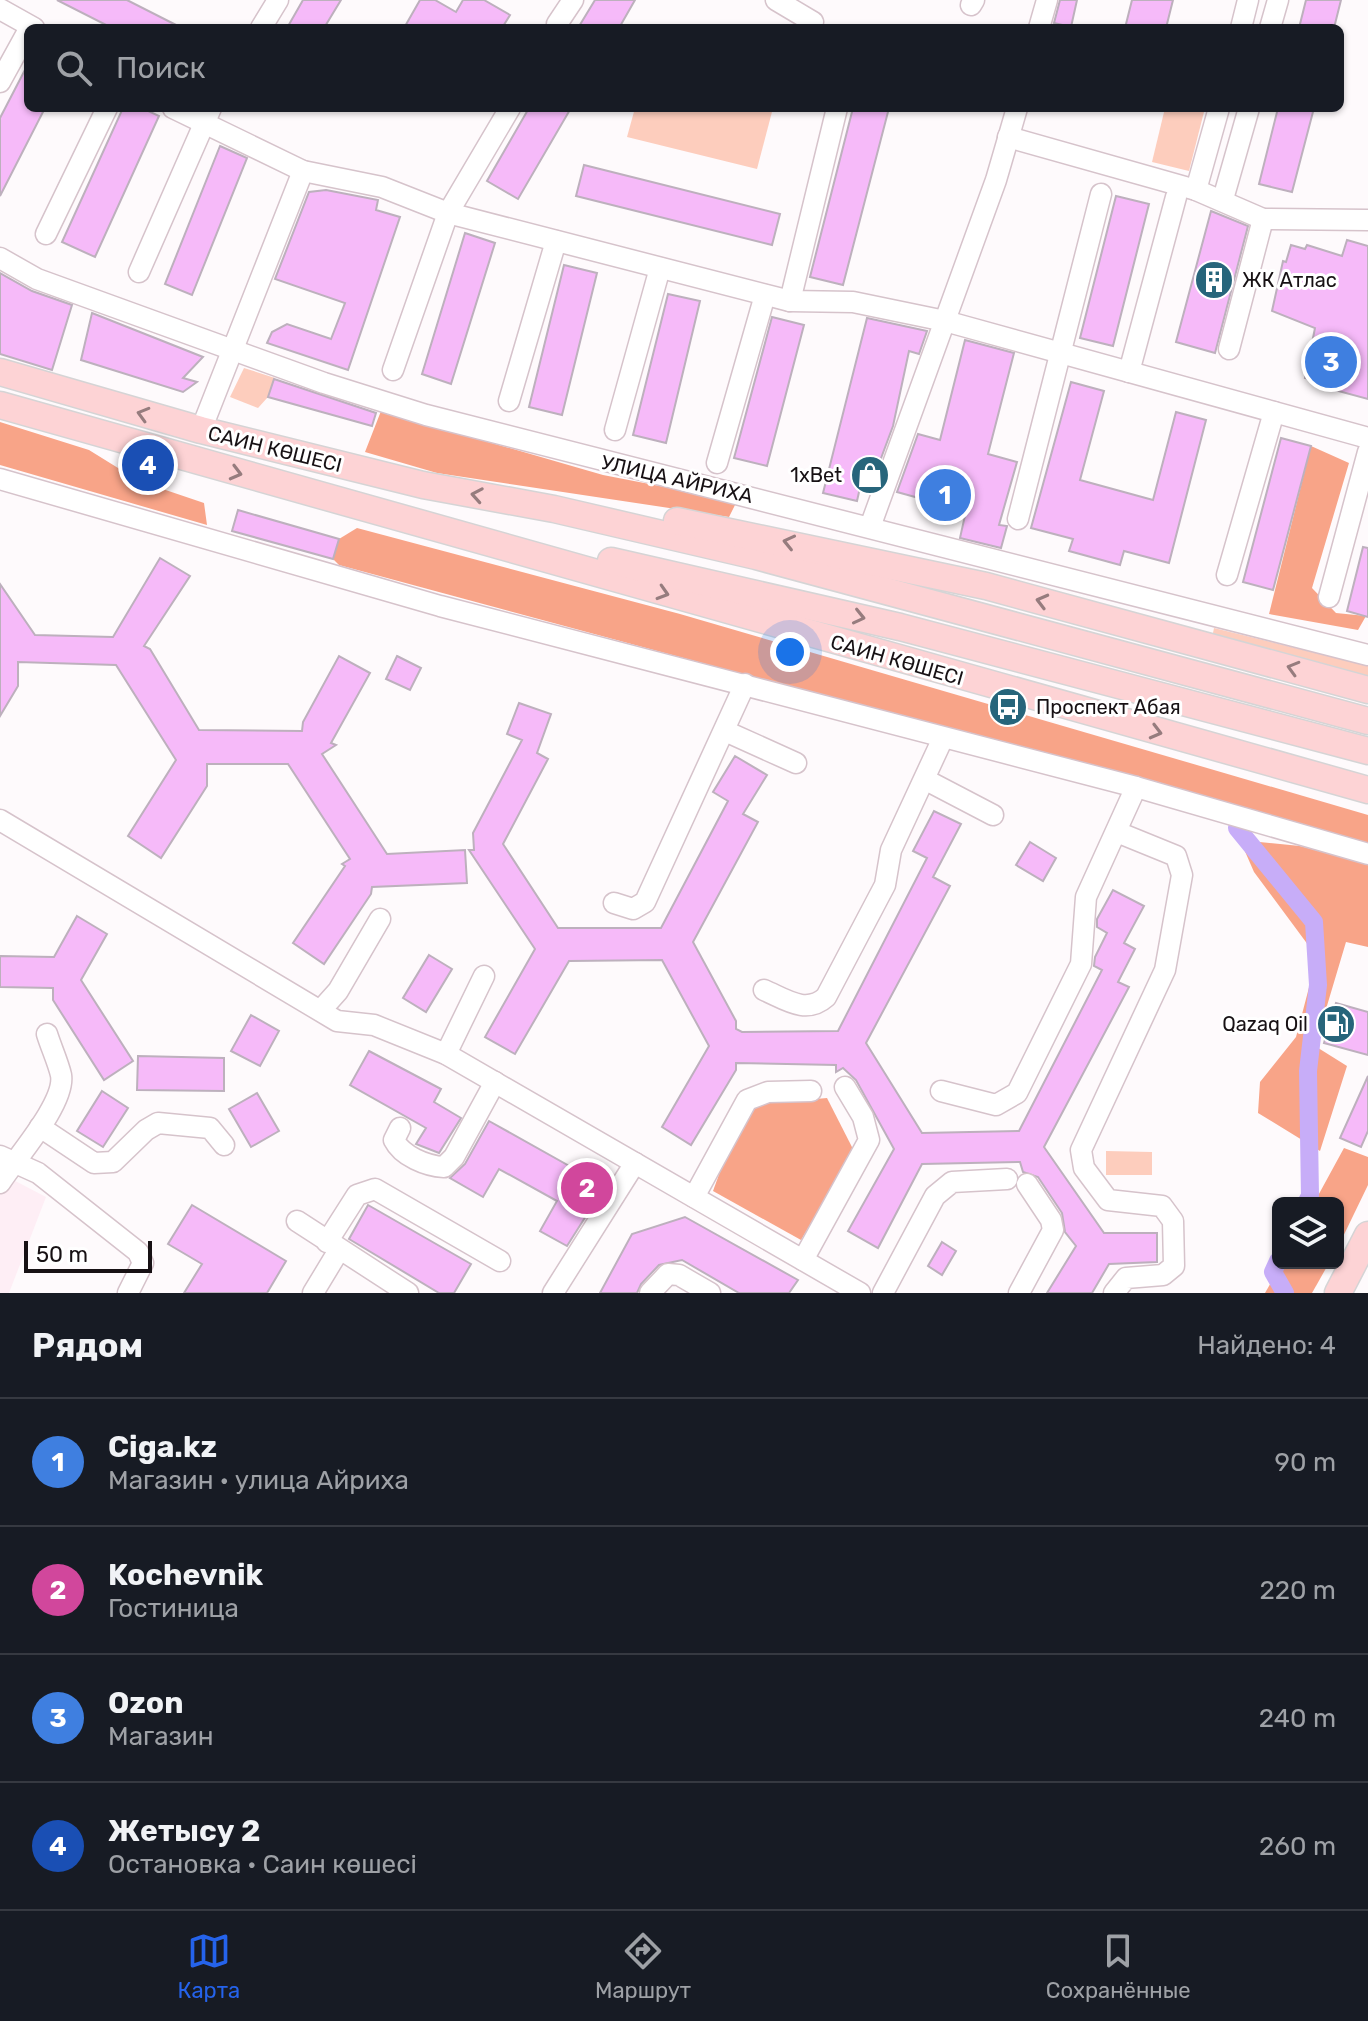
<!DOCTYPE html>
<html lang="ru">
<head>
<meta charset="utf-8">
<style>
  :root { --surface:#171b24; --page:#242831; --text:#f1f3f6; --muted:#9ea1a6; --line:#363941; --accent:#2563eb }
  body { margin:0; font-family:Rubik,sans-serif; background:var(--page); color:var(--text) }
  .controls { position:absolute; right:24px; bottom:24px; display:grid; overflow:hidden; border-radius:12px; box-shadow:0 2px 6px #0004 }
  .controls button { width:72px; height:72px; display:grid; place-items:center; padding:0; border:0; border-bottom:2px solid var(--line); background:var(--surface); color:var(--text); font:40px sans-serif }
  .scale { position:absolute; left:24px; bottom:20px; width:128px; box-sizing:border-box; padding-left:8px; border:4px solid #171114; border-top:0; font-size:22px; line-height:28px; white-space:nowrap; color:#171114; -webkit-text-stroke:6px #fff; paint-order:stroke }
  .you { position:absolute; left:790px; top:652px; width:28px; height:28px; margin:-20px; border:6px solid #fff; border-radius:50%; background:#1a73e8; box-shadow:0 0 0 12px #1a73e833 }
  .badge { display:grid; place-items:center; width:52px; height:52px; border-radius:50%; background:var(--accent); color:#fff; font-size:26px; font-weight:700 }
  .pin { position:absolute; translate:-50% -50%; border:4px solid #fff; box-shadow:0 2px 8px #0006 }
  .list { margin:0; padding:0; list-style:none }
  h2 { display:flex; justify-content:space-between; align-items:center; height:104px; margin:0; padding:0 32px; font-size:34px }
  h2 small { font-size:26px; font-weight:400; color:var(--muted) }
  .list li { display:grid; grid-template-columns:52px 1fr auto; gap:24px; align-items:center; box-sizing:border-box; height:128px; padding:0 32px; border-top:2px solid var(--line) }
  .list b { display:block; font-size:30px; white-space:nowrap }
  .list p { margin:0; font-size:26px; white-space:nowrap; color:var(--muted) }
  .list em { font-size:26px; font-style:normal; color:var(--muted) }
  .icon { flex:none; width:44px; height:44px; fill:none; stroke:currentColor; stroke-width:2; stroke-linecap:round; stroke-linejoin:round }
  .map { position:relative; flex:none; width:1368px; height:1293px; overflow:hidden }
  .search { position:absolute; background:var(--surface); box-shadow:0 2px 6px #0004; left:24px; right:24px; top:24px; height:88px; display:flex; align-items:center; gap:20px; box-sizing:border-box; padding:0 28px; border-radius:12px; color:var(--muted); font-size:30px }
  .sheet { height:616px; background:var(--surface) }
  nav { display:flex; justify-content:space-around; align-items:center; box-sizing:border-box; height:112px; border-top:2px solid var(--line); background:var(--surface); font-size:22px; color:var(--muted) }
  nav a { display:grid; justify-items:center; gap:4px }
  nav .on { color:var(--accent) }
  .map>svg:first-child { display:block }
</style>
</head>
<body>
<div class="map">
<svg width="1368" height="1293" viewBox="0 0 1368 1293">
  <rect width="100%" height="100%" fill="#fefafc"/>
  <path fill="#feeef5" d="M0,1173L46,1197L9,1293H0Z"/>
  <g fill="#fdcdbd">
    <path d="M635,108H773L757,169L627,137Z"/>
    <path d="M1165,108H1205L1189,171L1152,162Z"/>
    <path d="M244,368L275,378L268,397L258,408L230,397Z"/>
    <path d="M1214,628L1368,666V681L1212,638Z"/>
    <path d="M1106,1151L1152,1152V1175H1106Z"/>
  </g>
  <g fill="#f8a488">
    <path d="M381,411L603,475L737,501L729,517L437,473L365,452Z"/>
    <path d="M0,422L89,450L139,481L204,503L207,525L0,465Z"/>
    <path d="M1311,446L1349,463L1312,588L1336,613L1366,616L1358,630L1269,614Z"/>
    <path d="M357,528L680,614L1368,815V843L339,565L333,559L339,539Z"/>
    <path d="M1240,840L1300,846L1368,864V947L1346,942L1315,1046L1347,1066L1320,1151L1258,1113L1260,1082L1296,1037L1317,957L1254,872Z"/>
    <path d="M827,1098L854,1151L801,1240L713,1191L733,1136L758,1104Z"/>
    <path d="M1344,1148L1368,1157V1185L1338,1247V1203H1314Z"/>
    <path d="M1282,1263H1329L1312,1293H1265Z"/>
  </g>
  <g fill="none" stroke-linecap="round" stroke-linejoin="round">
    <g stroke="#c7adf8" stroke-width="18">
      <path d="M1237,828L1314,922L1318,985L1308,1071L1310,1196L1306,1203"/>
      <path d="M1278,1261L1273,1272L1285,1293"/>
    </g>
  </g>
  <g fill="#f6baf9" stroke="#bdb0bd" stroke-width="2">
    <path d="M57,0H127L182,28H112Z"/>
    <path d="M303,0H341L324,28H287Z"/>
    <path d="M420,0H435L456,12L463,0H484L510,15L502,28H404Z"/>
    <path d="M595,0H635L619,28H578Z"/>
    <path d="M1060,0H1077L1071,27L1054,23Z"/>
    <path d="M1132,0H1173L1166,28H1125Z"/>
    <path d="M1306,0H1341L1334,28H1299Z"/>
    <path d="M28,64V108H45L0,196V118Z"/>
    <path d="M123,108H142L159,116L95,257L62,242Z"/>
    <path d="M529,108H571L518,199L487,181Z"/>
    <path d="M853,108H889L843,285L810,277Z"/>
    <path d="M1278,108H1314L1292,192L1259,184Z"/>
    <path d="M220,146L247,158L192,295L165,284Z"/>
    <path d="M584,165L780,214L772,245L576,196Z"/>
    <path d="M326,190L378,200L376,210L400,217L348,370L267,343L272,332L287,324L331,339L345,303L275,279L309,192Z"/>
    <path d="M1116,196L1149,204L1113,346L1080,338Z"/>
    <path d="M1211,211L1248,226L1215,353L1176,342Z"/>
    <path d="M465,233L495,243L451,384L422,374Z"/>
    <path d="M1347,240L1368,246V399L1320,386L1321,382L1305,378L1315,328L1272,311L1283,261L1286,262L1291,245L1305,249L1307,245L1342,256Z"/>
    <path d="M564,265L597,273L562,415L529,407Z"/>
    <path d="M0,273L32,291L72,305L52,370L0,354Z"/>
    <path d="M668,294L700,301L666,443L633,435Z"/>
    <path d="M92,313L203,357L183,378L197,382L183,392L81,360Z"/>
    <path d="M772,317L804,325L767,466L734,458Z"/>
    <path d="M867,318L927,331L919,354L909,351L893,426L871,485L861,483L857,501L823,493Z"/>
    <path d="M965,340L1014,353L988,454L1017,462L999,525L1007,526L1001,548L960,538L966,511L897,492L918,434L940,440Z"/>
    <path d="M274,379L376,413L372,426L268,397Z"/>
    <path d="M1071,382L1104,391L1080,480L1153,500L1176,412L1206,420L1169,563L1124,551L1120,565L1069,551L1073,539L1031,528Z"/>
    <path d="M1281,438L1311,446L1273,590L1243,582Z"/>
    <path d="M238,510L339,539L333,559L232,531Z"/>
    <path d="M1363,547L1368,548V617L1347,611Z"/>
    <path d="M160,558L190,576L144,646L150,649L199,730L302,731L303,722L339,656L370,673L331,743L336,745L322,754L387,854L465,850L467,883L372,887L371,894L324,964L293,943L345,866L342,864L350,859L288,764H207V786L161,858L128,836L176,760L116,665L18,662V686L0,716V584L35,635L113,637Z"/>
    <path d="M397,656L421,668L410,690L386,679Z"/>
    <path d="M519,703L551,714L537,753L548,759L503,844L558,928H661L728,801L713,792L735,756L767,775L743,814L758,822L693,942L736,1021V1029L742,1032L838,1031L927,858L913,851L934,811L961,824L933,877L950,886L866,1043L922,1133L1019,1131L1102,970L1094,966L1095,957L1107,933L1097,927V919L1113,890L1144,906L1124,943L1135,949L1118,982L1129,987L1044,1147L1104,1233H1157V1262L1109,1264L1092,1293H1047L1076,1246L1065,1232L1062,1213L1038,1177L1023,1172L1020,1162L922,1164L878,1248L848,1231L894,1149L856,1080L843,1068L836,1072V1065L736,1063V1070L691,1145L662,1127L709,1046L662,960L569,961L515,1054L485,1037L535,949L469,850H474L473,833L522,740L507,734Z"/>
    <path d="M1030,842L1056,858L1043,881L1016,865Z"/>
    <path d="M77,916L107,934L81,980L133,1061L104,1080L53,1000V988L0,987V956L54,957Z"/>
    <path d="M429,955L452,969L426,1012L403,998Z"/>
    <path d="M1336,1003L1368,1012V1055L1324,1043Z"/>
    <path d="M251,1015L279,1031L260,1066L231,1051Z"/>
    <path d="M369,1051L441,1089L434,1102L461,1118L439,1153L416,1144L426,1128L350,1085Z"/>
    <path d="M138,1056L224,1058V1091L137,1090Z"/>
    <path d="M1368,1076V1131L1361,1147L1340,1138Z"/>
    <path d="M102,1091L128,1108L103,1147L77,1131Z"/>
    <path d="M257,1093L279,1131L251,1147L229,1109Z"/>
    <path d="M489,1121L605,1186L567,1246L540,1231L557,1201L499,1169L483,1197L450,1178L465,1164Z"/>
    <path d="M192,1205L286,1261L267,1293H184L202,1264L168,1244Z"/>
    <path d="M368,1205L471,1264L454,1293H439L349,1239Z"/>
    <path d="M685,1217L798,1280L789,1293H739L682,1260L659,1265L641,1284L637,1293H600L632,1234Z"/>
    <path d="M942,1242L956,1251L942,1275L928,1266Z"/>
  </g>
  <g fill="none" stroke-linecap="round" stroke-linejoin="round">
    <defs>
      <g id="minor">
        <path d="M776,0L813,22"/>
        <path d="M971,5L974,0"/>
        <path d="M0,9L34,28"/>
        <path d="M557,24L573,0"/>
        <path d="M261,28L278,0"/>
        <path d="M1039,28L1047,0"/>
        <path d="M1241,28L1248,0"/>
        <path d="M1270,28L1278,0"/>
        <path d="M0,82L28,31"/>
        <path d="M173,108L303,171L382,187L448,213L790,301L853,302L945,321L1368,438"/>
        <path d="M1008,137L1196,190L1263,219L1368,220"/>
        <path d="M1196,190L1219,108"/>
        <path d="M1223,199L1249,108"/>
        <path d="M46,234L107,108"/>
        <path d="M0,258L37,279L324,383L426,415L1368,655"/>
        <path d="M139,272L211,108"/>
        <path d="M790,301L837,108"/>
        <path d="M1229,349L1263,219"/>
        <path d="M393,370L448,213L510,108"/>
        <path d="M1129,372L1176,197"/>
        <path d="M509,401L556,241"/>
        <path d="M201,430L303,171"/>
        <path d="M615,430L660,268"/>
        <path d="M717,463L765,295"/>
        <path d="M0,479L440,606L1136,787L1368,854"/>
        <path d="M1018,519L1101,194"/>
        <path d="M870,527L996,180L1017,108"/>
        <path d="M1227,575L1274,412"/>
        <path d="M1329,597L1368,452"/>
        <path d="M725,731L796,763"/>
        <path d="M926,780L993,815"/>
        <path d="M0,820L337,1021L374,1025L446,1054L860,1293"/>
        <path d="M614,903L633,909L645,902L745,684"/>
        <path d="M764,990C785,999 806,1015 826,997L885,885L891,850L943,738"/>
        <path d="M321,1010L338,991L380,919"/>
        <path d="M446,1054L484,976"/>
        <path d="M941,1091L996,1105L1017,1093L1081,964L1086,897L1136,787"/>
        <path d="M40,1127L94,1163L113,1162L146,1130L158,1123L210,1128L224,1145"/>
        <path d="M400,1128L394,1140C402,1156 426,1166 444,1167L454,1157L495,1082"/>
        <path d="M0,1156L38,1173L138,1252L143,1263L128,1293"/>
        <path d="M0,1183C15,1159 66,1103 61,1075C58,1062 51,1047 47,1034"/>
        <path d="M694,1197L747,1100L768,1092L811,1091"/>
        <path d="M297,1221L408,1293"/>
        <path d="M327,1242L357,1195L375,1189L500,1261"/>
        <path d="M803,1260L869,1140L863,1117L845,1087"/>
        <path d="M313,1293L339,1250"/>
        <path d="M553,1293L635,1163"/>
        <path d="M650,1293L668,1274L679,1275L710,1293"/>
        <path d="M883,1293L935,1196L952,1182L1007,1179"/>
        <path d="M1019,1293L1053,1230L1051,1220L1027,1184"/>
        <path d="M1114,1293L1126,1278L1163,1275L1174,1266L1173,1221L1162,1206L1108,1200L1084,1168L1081,1150L1165,970L1182,875L1176,856L1117,832"/>
      </g>
      <g id="major">
        <path d="M0,372L201,430L423,485L554,509L756,556L1368,721"/>
        <path d="M0,405L1368,790"/>
        <path d="M677,521L986,586L1368,690"/>
        <path d="M611,561L900,627L1368,751"/>
        <path d="M1338,1293L1368,1235"/>
      </g>
    </defs>
    <use href="#minor" stroke="#d6c3cb" stroke-width="23"/>
    <use href="#major" stroke="#d5d4d5" stroke-width="29"/>
    <use href="#minor" stroke="#fff" stroke-width="20"/>
    <use href="#major" stroke="#fdd3d5" stroke-width="26"/>
  </g>
  <defs><path id="oneway-chevron" d="M-2-3.5L2.5 0L-2 3.5" fill="none" stroke-width="1.6" stroke-linecap="round" stroke-linejoin="round" transform="scale(2)"/></defs>
  <g stroke="#967c7e">
    <use href="#oneway-chevron" transform="translate(143 414) rotate(-164)"/>
    <use href="#oneway-chevron" transform="translate(236 473) rotate(15)"/>
    <use href="#oneway-chevron" transform="translate(477 495) rotate(-170)"/>
    <use href="#oneway-chevron" transform="translate(789 542) rotate(-167)"/>
    <use href="#oneway-chevron" transform="translate(663 593) rotate(17)"/>
    <use href="#oneway-chevron" transform="translate(1042 601) rotate(-165)"/>
    <use href="#oneway-chevron" transform="translate(859 617) rotate(13)"/>
    <use href="#oneway-chevron" transform="translate(1293 668) rotate(-164)"/>
    <use href="#oneway-chevron" transform="translate(1156 732) rotate(15)"/>
  </g>
  <defs>
    <symbol id="building-disc" viewBox="-11 -11 22 22"><circle r="9.5" fill="#27657b" stroke="#fff"/><path d="M-4-6H4V6H1V3H-1V6H-4ZM-2.5-4.3h1.7v1.8h-1.7ZM.8-4.3h1.7v1.8H.8ZM-2.5-1h1.7V.8h-1.7ZM.8-1h1.7V.8H.8Z" fill="#fff"/></symbol>
    <symbol id="shop-disc" viewBox="-11 -11 22 22"><circle r="9.5" fill="#27657b" stroke="#fff"/><path d="M-5-2.5h2.3a2.7 3.5 0 0 1 5.4 0H5L5.5 6h-11ZM-1.5-2.5h3a1.5 2.3 0 0 0-3 0Z" fill="#fff"/></symbol>
    <symbol id="bus-disc" viewBox="-11 -11 22 22"><circle r="9.5" fill="#27657b" stroke="#fff"/><path d="M-5-6H5V4H4V6H2V4H-2V6H-4V4H-5ZM-3.5-4V0h7V-4ZM-3.5 1.2v1.5H-2V1.2ZM2 1.2v1.5H3.5V1.2Z" fill="#fff"/></symbol>
    <symbol id="fuel-disc" viewBox="-11 -11 22 22"><circle r="9.5" fill="#27657b" stroke="#fff"/><path d="M-5.5-6h7V0h2V4h1.3V-2.5L3-4.5l.8-.8L6-3V5H2.5V1h-1V6h-7ZM-4.2-4.7v3.2H.2V-4.7Z" fill="#fff"/></symbol>
  </defs>
  <g fill-rule="evenodd">
    <use href="#building-disc" x="1192" y="258" width="44" height="44"/>
    <use href="#shop-disc" x="848" y="453" width="44" height="44"/>
    <use href="#bus-disc" x="986" y="685" width="44" height="44"/>
    <use href="#fuel-disc" x="1314" y="1002" width="44" height="44"/>
  </g>
  <g text-anchor="middle" dominant-baseline="central" stroke-width="6" stroke-linejoin="round" paint-order="stroke">
    <g font-size="20" fill="#171114" stroke="#fff" text-anchor="start">
      <text x="1242" y="280">ЖК Атлас</text>
      <text x="842" y="475" text-anchor="end">1xBet</text>
      <text x="1036" y="707">Проспект Абая</text>
      <text x="1308" y="1024" text-anchor="end">Qazaq Oil</text>
    </g>
    <g font-size="20" fill="#171114" stroke="#fff">
      <text transform="translate(275 449) rotate(14)">САИН КӨШЕСІ</text>
      <text transform="translate(677 479) rotate(13)">УЛИЦА АЙРИХА</text>
      <text transform="translate(897 660) rotate(16)">САИН КӨШЕСІ</text>
    </g>
  </g>
</svg>
<div class="controls">
<button><svg class="icon" aria-label="layers" viewBox="0 0 24 24"><path d="M12 4l9 5-9 5-9-5zM3 14l9 5 9-5"/></svg></button>
</div>
<div class="scale">50 m</div>
<div class="you"></div>
<div class="pin badge" style="left:945px;top:495px;background:#3f7fe0">1</div>
<div class="pin badge" style="left:587px;top:1188px;background:#d1479c">2</div>
<div class="pin badge" style="left:1331px;top:362px;background:#3f7fe0">3</div>
<div class="pin badge" style="left:148px;top:465px;background:#1a4fb4">4</div>
<div class="search"><svg class="icon" aria-label="search" viewBox="0 0 24 24"><circle cx="10" cy="10" r="6"/><path d="M15 15l6 6"/></svg>Поиск</div>
</div>
<section class="sheet">
<h2>Рядом<small>Найдено: 4</small></h2>
<ul class="list">
<li><span class="badge" style="background:#3f7fe0">1</span><div><b>Ciga.kz</b><p>Магазин · улица Айриха</p></div><em>90 m</em></li>
<li><span class="badge" style="background:#d1479c">2</span><div><b>Kochevnik</b><p>Гостиница</p></div><em>220 m</em></li>
<li><span class="badge" style="background:#3f7fe0">3</span><div><b>Ozon</b><p>Магазин</p></div><em>240 m</em></li>
<li><span class="badge" style="background:#1a4fb4">4</span><div><b>Жетысу 2</b><p>Остановка · Саин көшесі</p></div><em>260 m</em></li>
</ul>
</section>
<nav>
<a class="on"><svg class="icon" aria-label="map" viewBox="0 0 24 24"><path d="M3 6l6-2 6 2 6-2v14l-6 2-6-2-6 2zM9 4v14M15 6v14"/></svg>Карта</a>
<a><svg class="icon" aria-label="directions" viewBox="0 0 24 24"><path d="M12 3l9 9-9 9-9-9zM9 14v-3h6M13 9l2 2-2 2"/></svg>Маршрут</a>
<a><svg class="icon" aria-label="saved" viewBox="0 0 24 24"><path d="M7 4h10v16l-5-4-5 4z"/></svg>Сохранённые</a>
</nav>
</body>
</html>
